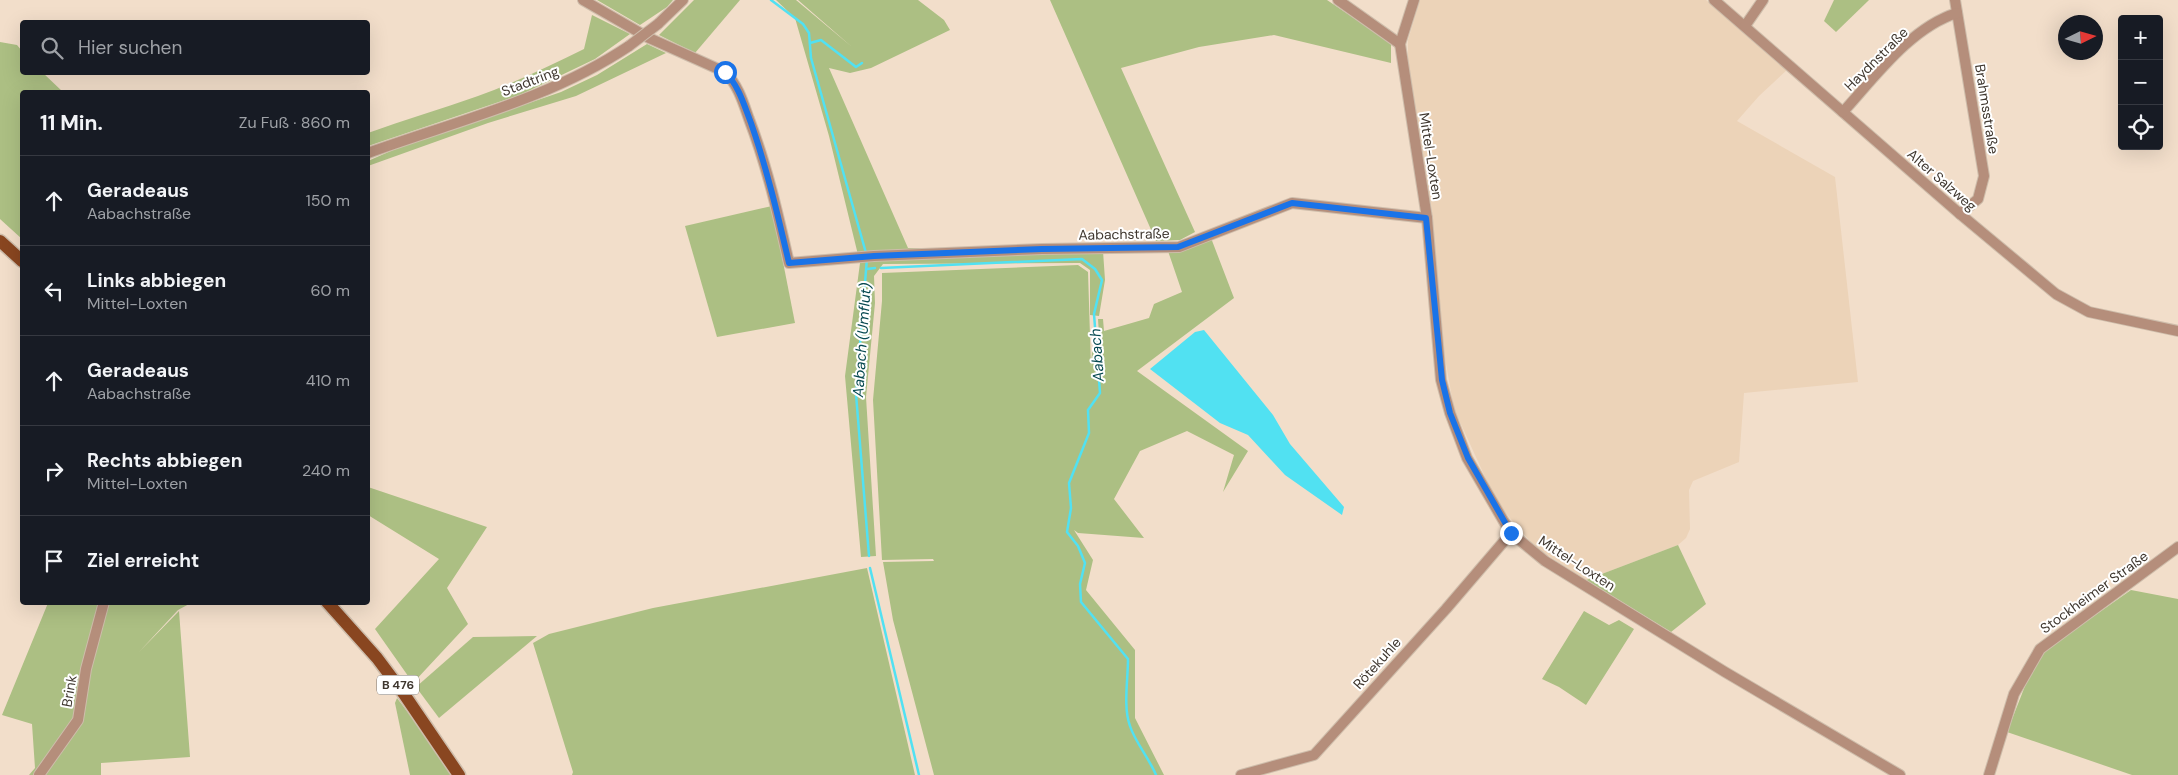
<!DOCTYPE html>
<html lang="de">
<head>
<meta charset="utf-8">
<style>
  :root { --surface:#171b24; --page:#20242c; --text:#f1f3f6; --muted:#9ea1a6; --line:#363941 }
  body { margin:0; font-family:"DM Sans",sans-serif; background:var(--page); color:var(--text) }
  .controls { position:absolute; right:15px; top:15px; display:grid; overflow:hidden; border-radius:5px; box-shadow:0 5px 20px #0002 }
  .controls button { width:45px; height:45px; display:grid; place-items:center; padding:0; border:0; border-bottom:1px solid var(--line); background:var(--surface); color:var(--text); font:25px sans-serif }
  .compass { position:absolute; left:2058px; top:15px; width:45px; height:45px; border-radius:50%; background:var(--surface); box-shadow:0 5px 20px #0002; rotate:85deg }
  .stop { position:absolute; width:15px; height:15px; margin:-11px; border:4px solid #1a73e8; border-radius:50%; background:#fff }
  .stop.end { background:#1a73e8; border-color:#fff; box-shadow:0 1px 5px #0008 }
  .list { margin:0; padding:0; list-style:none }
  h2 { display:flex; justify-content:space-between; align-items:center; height:65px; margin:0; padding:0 20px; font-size:21px }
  h2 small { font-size:16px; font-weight:400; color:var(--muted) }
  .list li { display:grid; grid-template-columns:32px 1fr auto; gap:15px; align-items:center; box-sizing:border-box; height:90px; padding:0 20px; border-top:1px solid var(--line) }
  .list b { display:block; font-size:19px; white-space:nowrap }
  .list p { margin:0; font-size:16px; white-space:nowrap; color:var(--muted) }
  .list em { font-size:16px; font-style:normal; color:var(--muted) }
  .icon { flex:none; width:28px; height:28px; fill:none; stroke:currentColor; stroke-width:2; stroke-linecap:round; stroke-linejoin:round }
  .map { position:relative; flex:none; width:2178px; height:775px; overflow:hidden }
  .search { position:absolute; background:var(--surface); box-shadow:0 5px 20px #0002; left:20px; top:20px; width:350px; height:55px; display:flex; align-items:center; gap:12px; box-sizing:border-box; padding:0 18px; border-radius:5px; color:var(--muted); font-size:19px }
  .panel { position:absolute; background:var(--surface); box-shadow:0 5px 20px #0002; left:20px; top:90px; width:350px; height:515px; border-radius:5px }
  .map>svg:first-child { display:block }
</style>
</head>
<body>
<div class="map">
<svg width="2178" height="775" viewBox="0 0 2178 775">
  <rect width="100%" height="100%" fill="#f2deca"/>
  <path fill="#ecd3b8" d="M1420,0H1706L1788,69L1759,96L1737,121L1835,177L1858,382L1744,393L1739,462L1693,481L1689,490L1690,529L1686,538L1678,545L1586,580L1535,547L1497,503L1454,409L1445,358L1432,210L1408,69V40Z"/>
  <g fill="#acbf83">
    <path d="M597,0H673L667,7L640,25Z"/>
    <path d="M694,0H740L695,53L659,35Z"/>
    <path d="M776,0H796L852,47L798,0H918L944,20L950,30L871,68L850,73L829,68L908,248L1103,251L1105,280L1099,316L1090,315V270L1080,263L883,264L874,276L875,303L866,397L876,556L861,557L845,376L860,263L829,136L795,18Z"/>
    <path d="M1050,0H1327L1391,43V63L1274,35L1199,47L1121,68L1195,232L1180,240L1156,241Z"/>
    <path d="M1834,0H1869L1836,32L1824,21Z"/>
    <path d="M592,15L630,34L595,59L520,95L368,146V133C404,120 441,109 478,96C514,83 549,66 584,49Z"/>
    <path d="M0,42L17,45L22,51V72L43,73L63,92H22V239L0,219Z"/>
    <path d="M647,44L666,53L576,96L488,123L368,166V161L393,150L561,92L597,75Z"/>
    <path d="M772,206L795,323L717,337L685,226Z"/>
    <path d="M1211,238L1234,298L1137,371L1248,451L1223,492L1234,455L1187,431L1140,451L1114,499L1144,538L1078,533L1074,530L1093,560L1086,590L1135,650V718L1164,775H934L893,620L883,562L934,561L933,559L882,560L873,400L882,301V273L1078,265L1088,272L1091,368L1092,351L1100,349L1098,319H1103L1104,331L1149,318L1154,304L1182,292L1168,251Z"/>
    <path d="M368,487L487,527L447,588L468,624L413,683L375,629L439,559L368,515Z"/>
    <path d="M1678,545L1706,604L1671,632L1586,580Z"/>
    <path d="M867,568L915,775H572L573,772L533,643L549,634L653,608Z"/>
    <path d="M2131,590L2178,599V775H2132L2007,732L2025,686L2044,651Z"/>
    <path d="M48,603H191L178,610L139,652L179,611L190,757L101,763V775H29L35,768L32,724L2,715Z"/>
    <path d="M1584,611L1609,625L1619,620L1634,629L1586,705L1559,687L1542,679Z"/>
    <path d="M537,636L439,718L416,687L473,637Z"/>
    <path d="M397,698L422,731L451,775H410L395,703Z"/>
  </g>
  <path fill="#51e1f2" d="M1204,330L1273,415L1290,444L1344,507L1342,515L1285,475L1248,435L1220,423L1150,369L1195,332Z"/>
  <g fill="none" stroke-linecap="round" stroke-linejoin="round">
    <g stroke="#51e1f2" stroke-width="2.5">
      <path d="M771,0L803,24L809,33L811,58L866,253"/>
      <path d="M810,43L821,40L856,67L862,63"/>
      <path d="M867,258L856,394L869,556"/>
      <path d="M881,268L1082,259L1095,269L1102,280L1094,314L1100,393L1088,410L1089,433L1069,483L1071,508L1067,532L1078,546L1085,563L1080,584L1081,602L1128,659C1128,680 1123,707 1130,726C1135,742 1149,758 1156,775"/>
      <path d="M867,269L875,268"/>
      <path d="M870,568L919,775"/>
    </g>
    <defs>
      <g id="minor">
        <path d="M583,0L649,38L725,72C738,85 743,102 749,119C767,166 778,214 789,263L874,256L1042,249L1179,247L1292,203L1427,218"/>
        <path d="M1338,0L1400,44"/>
        <path d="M1414,0L1400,44L1427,218L1441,380L1450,413L1467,458L1503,520L1511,533L1545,561L1725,672L1900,775"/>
        <path d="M1714,0L1960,214L2056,294L2089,312L2178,331"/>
        <path d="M1955,0L1984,176L1978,199L1960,214"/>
        <path d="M1745,26L1763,0"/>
        <path d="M1843,112C1874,78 1911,27 1957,13"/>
        <path d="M39,775L78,720L86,669L104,602"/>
        <path d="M1241,775L1314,755L1446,609L1511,533"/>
        <path d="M1989,775L2014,694L2040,649L2178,547"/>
      </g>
      <g id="tertiary">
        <path d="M658,24L683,0"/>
        <path d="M368,153C456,121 550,99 629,46"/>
      </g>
      <g id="primary">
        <path d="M0,241L22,261"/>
        <path d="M327,602L377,658L404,694L459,775"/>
      </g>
    </defs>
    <use href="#minor" stroke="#cebdab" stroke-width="12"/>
    <use href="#tertiary" stroke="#cebdab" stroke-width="12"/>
    <use href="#primary" stroke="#cebdab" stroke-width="15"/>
    <use href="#minor" stroke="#b58e7b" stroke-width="10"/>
    <use href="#tertiary" stroke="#b58e7b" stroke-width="10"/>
    <use href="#primary" stroke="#894620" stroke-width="12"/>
    <defs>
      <path id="tertiary-bridge" d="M629,46L658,24"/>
    </defs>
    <use href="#tertiary-bridge" stroke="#cebdab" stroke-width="12" stroke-linecap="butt"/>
    <use href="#tertiary-bridge" stroke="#b58e7b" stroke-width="10"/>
  </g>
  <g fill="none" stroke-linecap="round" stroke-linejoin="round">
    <path stroke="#1a73e8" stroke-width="6" d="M725,72C739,86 744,105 751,123C767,169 778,216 789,263L874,256L1042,249L1178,247L1292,203L1426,218L1442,380L1450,413L1468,458L1511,533"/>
  </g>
  <g text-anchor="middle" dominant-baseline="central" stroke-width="4" stroke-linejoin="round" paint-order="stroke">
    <rect fill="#fff" stroke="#79736d" stroke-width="1" x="377" y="675.5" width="42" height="19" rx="4"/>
    <g font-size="12" font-weight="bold" fill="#3f372f">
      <text x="398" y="685">B 476</text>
    </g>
    <g font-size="14" fill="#3f372f" stroke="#fff">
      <text transform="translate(1876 59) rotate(-45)">Haydnstraße</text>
      <text transform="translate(530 81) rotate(-21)">Stadtring</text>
      <text transform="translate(1987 109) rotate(81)">Brahmsstraße</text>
      <text transform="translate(1431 156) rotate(81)">Mittel-Loxten</text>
      <text transform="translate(1942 180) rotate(41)">Alter Salzweg</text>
      <text transform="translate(1124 234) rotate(-1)">Aabachstraße</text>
      <text transform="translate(1577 563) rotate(33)">Mittel-Loxten</text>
      <text transform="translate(2094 592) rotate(-36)">Stockheimer Straße</text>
      <text transform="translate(1377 663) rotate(-48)">Rötekuhle</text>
      <text transform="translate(69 691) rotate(-80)">Brink</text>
    </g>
    <g font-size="15" font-style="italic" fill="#074951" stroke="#fff">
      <text transform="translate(862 340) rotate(-86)">Aabach (Umflut)</text>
      <text transform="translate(1097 355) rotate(-94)">Aabach</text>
    </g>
  </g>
</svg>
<div class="controls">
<button>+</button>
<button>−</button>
<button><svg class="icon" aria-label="locate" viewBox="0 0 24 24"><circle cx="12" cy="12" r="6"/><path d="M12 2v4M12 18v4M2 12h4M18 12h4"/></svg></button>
</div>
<svg class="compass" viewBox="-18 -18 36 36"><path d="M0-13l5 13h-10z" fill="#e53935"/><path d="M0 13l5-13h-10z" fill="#9ea1a6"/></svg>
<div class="stop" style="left:725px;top:72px"></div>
<div class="stop end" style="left:1511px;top:533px"></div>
<div class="search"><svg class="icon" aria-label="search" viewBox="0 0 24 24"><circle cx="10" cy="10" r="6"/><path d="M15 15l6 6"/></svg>Hier suchen</div>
<section class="panel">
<h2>11 Min.<small>Zu Fuß · 860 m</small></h2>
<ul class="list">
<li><svg class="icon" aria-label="ahead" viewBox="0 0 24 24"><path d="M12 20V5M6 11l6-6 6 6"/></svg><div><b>Geradeaus</b><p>Aabachstraße</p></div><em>150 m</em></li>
<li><svg class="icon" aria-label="left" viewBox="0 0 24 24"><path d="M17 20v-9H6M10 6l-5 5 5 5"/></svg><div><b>Links abbiegen</b><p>Mittel-Loxten</p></div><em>60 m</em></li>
<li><svg class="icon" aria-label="ahead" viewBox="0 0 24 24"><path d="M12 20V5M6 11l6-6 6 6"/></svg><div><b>Geradeaus</b><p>Aabachstraße</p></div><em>410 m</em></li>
<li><svg class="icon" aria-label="right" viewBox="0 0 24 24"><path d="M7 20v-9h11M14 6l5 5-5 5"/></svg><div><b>Rechts abbiegen</b><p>Mittel-Loxten</p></div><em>240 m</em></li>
<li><svg class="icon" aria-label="arrive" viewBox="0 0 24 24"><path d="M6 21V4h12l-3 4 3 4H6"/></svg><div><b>Ziel erreicht</b></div></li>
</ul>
</section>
</div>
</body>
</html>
